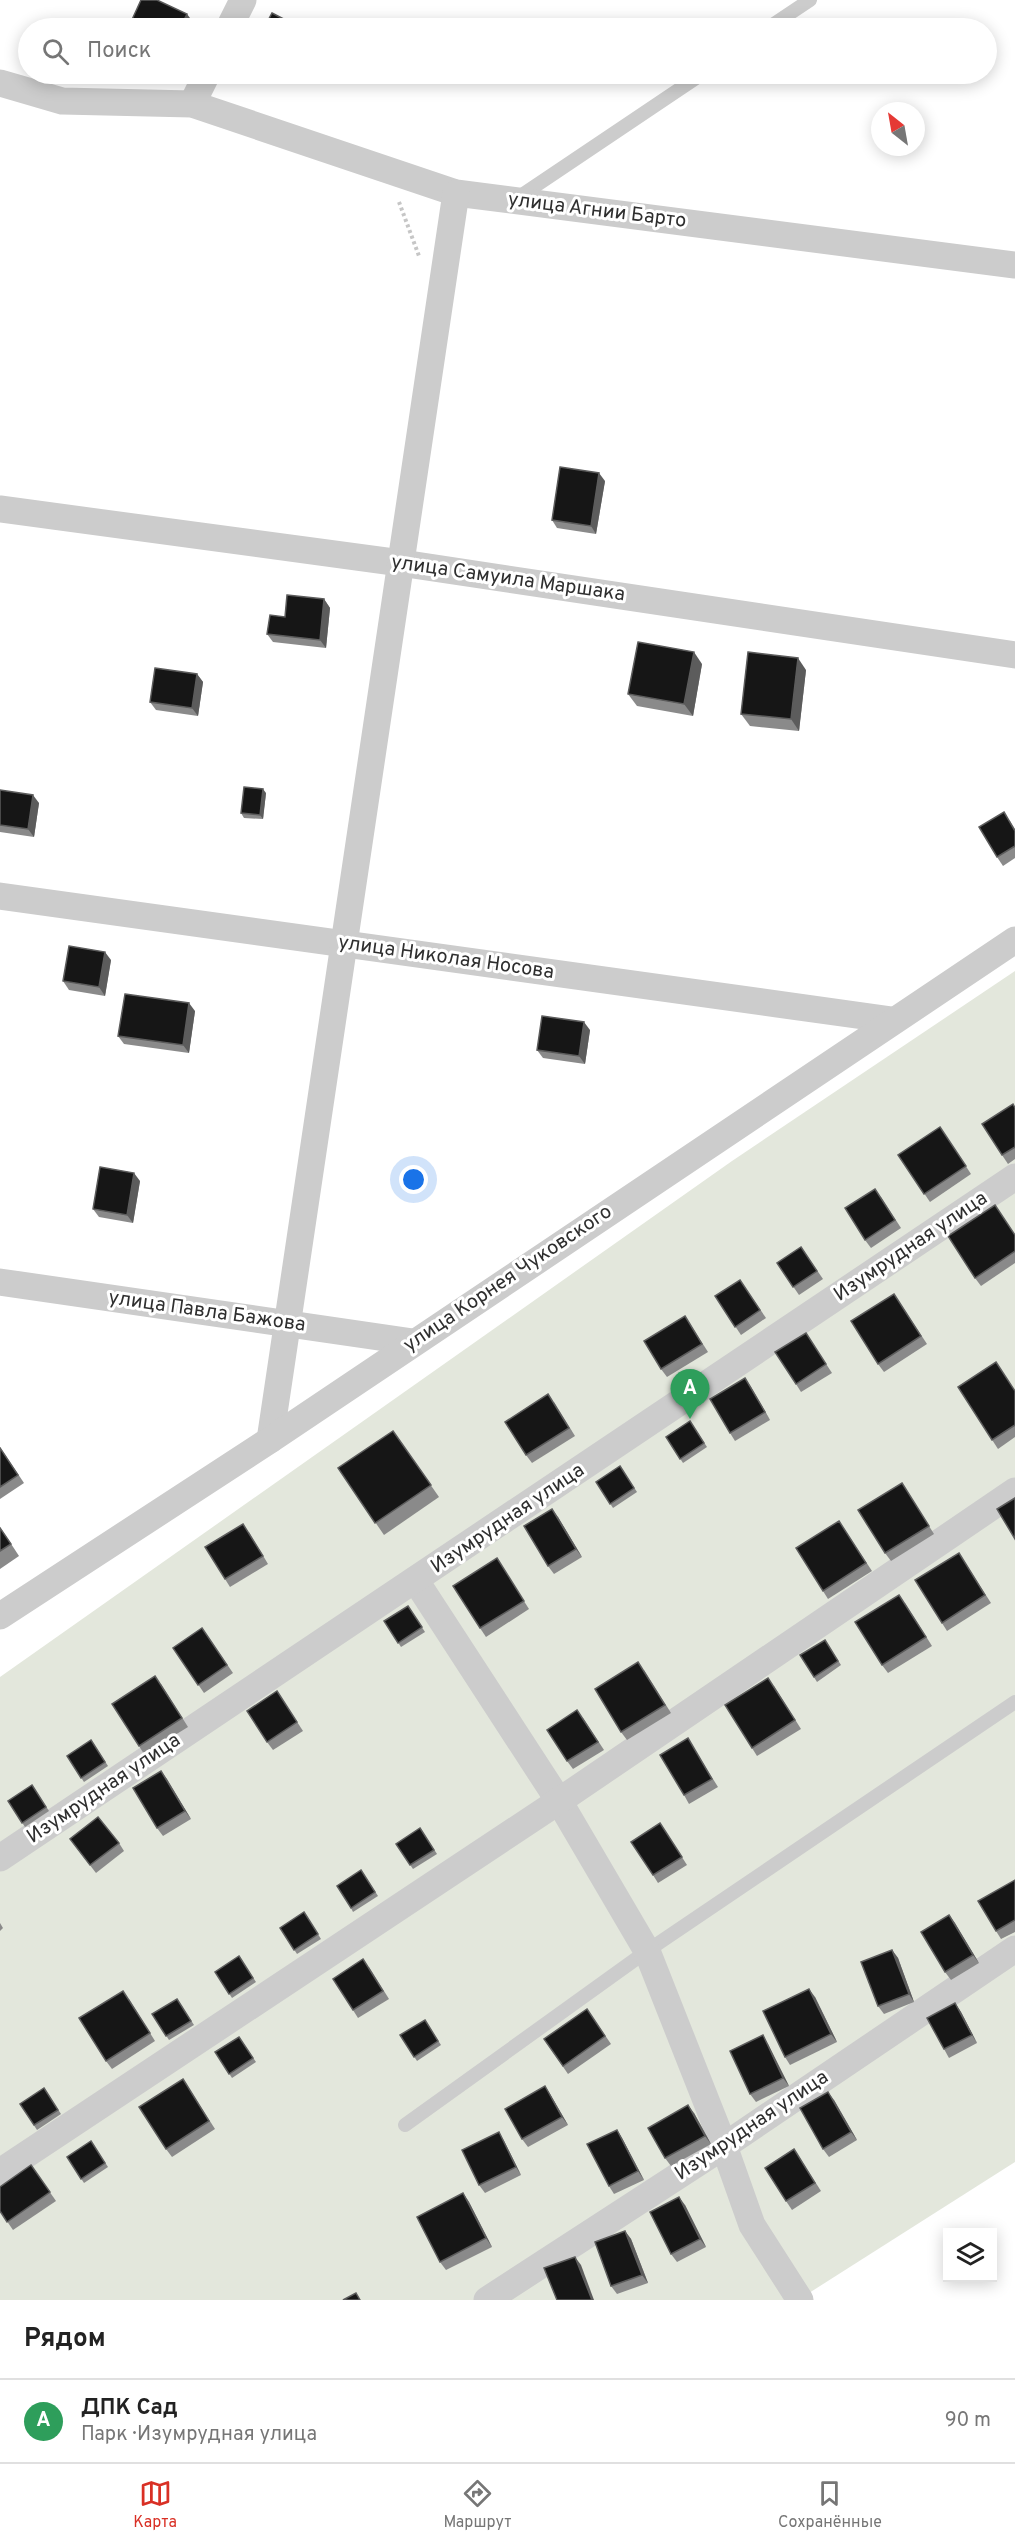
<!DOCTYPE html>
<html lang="ru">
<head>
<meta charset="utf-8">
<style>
  :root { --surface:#fff; --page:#f2f2f2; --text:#222; --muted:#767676; --line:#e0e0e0; --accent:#d93025 }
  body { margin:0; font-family:Overpass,sans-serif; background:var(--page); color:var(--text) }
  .controls { position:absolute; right:18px; bottom:18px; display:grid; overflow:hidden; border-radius:0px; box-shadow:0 3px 15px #0003 }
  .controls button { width:54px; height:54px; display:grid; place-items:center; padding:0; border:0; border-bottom:2px solid var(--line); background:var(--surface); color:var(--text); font:30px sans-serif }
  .compass { position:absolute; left:871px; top:102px; width:54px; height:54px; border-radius:50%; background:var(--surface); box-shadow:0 3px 15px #0003; rotate:329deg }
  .you { position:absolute; left:414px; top:1180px; width:21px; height:21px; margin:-15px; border:4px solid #fff; border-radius:50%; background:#1a73e8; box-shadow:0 0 0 9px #1a73e833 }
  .badge { display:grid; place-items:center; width:39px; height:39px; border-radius:50%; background:var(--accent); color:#fff; font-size:20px; font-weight:700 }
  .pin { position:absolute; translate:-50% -50px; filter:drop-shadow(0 2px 3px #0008) }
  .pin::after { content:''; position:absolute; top:32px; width:21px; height:18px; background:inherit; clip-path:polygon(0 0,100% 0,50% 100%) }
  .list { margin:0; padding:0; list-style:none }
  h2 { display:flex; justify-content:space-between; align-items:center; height:78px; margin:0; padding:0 24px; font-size:26px }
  h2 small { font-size:20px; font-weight:400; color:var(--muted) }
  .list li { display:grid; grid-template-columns:39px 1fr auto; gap:18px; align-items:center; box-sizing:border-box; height:84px; padding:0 24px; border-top:2px solid var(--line) }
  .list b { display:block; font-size:22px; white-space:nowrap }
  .list p { margin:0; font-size:20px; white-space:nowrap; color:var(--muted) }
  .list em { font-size:20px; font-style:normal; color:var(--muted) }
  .icon { flex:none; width:33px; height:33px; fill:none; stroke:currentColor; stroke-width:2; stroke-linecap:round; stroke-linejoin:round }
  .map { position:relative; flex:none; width:1015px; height:2300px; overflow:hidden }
  .search { position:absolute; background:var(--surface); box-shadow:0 3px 15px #0003; left:18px; right:18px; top:18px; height:66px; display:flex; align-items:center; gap:15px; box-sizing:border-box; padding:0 21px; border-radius:33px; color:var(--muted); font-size:22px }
  .sheet { height:162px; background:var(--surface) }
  nav { display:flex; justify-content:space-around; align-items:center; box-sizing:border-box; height:84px; border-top:2px solid var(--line); background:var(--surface); font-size:16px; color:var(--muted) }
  nav a { display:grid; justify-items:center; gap:3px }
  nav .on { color:var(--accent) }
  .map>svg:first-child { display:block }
</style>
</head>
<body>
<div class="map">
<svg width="1015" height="2300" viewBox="0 0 1015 2300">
  <rect width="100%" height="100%" fill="#fff"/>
  <path fill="#e3e7dc" d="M1015,971V2162L798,2300H0V1677L732,1161Z"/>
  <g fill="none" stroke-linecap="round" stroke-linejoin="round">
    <path stroke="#c6c6c6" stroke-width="4" stroke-dasharray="3 3" stroke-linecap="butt" d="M399,202L419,256"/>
    <g stroke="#ccc" stroke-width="14">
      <path d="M768,28L810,0"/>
      <path d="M516,199L702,74"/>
      <path d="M405,2125L647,1951L1015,1702"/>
    </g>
    <g stroke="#ccc" stroke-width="27">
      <path d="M229,28L243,0"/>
      <path d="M0,83L62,101L192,104L456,193L1015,265"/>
      <path d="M192,104L207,74"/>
      <path d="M0,509L401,563L1015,655"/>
      <path d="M0,896L892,1020"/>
      <path d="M0,1282L413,1342"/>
      <path d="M270,1440L456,193"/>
      <path d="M416,1581L559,1801L647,1951L724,2146L752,2225L800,2300"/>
      <path d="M0,1616L270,1440L1015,940"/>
      <path d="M0,1858L1015,1177"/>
      <path d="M0,2172L559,1801L1015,1491"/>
      <path d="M487,2300L724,2146L1015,1949"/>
    </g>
  </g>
  <g fill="#8a8a8a">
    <path d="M605,481L596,534L557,528L552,520Z"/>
    <path d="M324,599L330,608L326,648L273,642L267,634L285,617Z"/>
    <path d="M702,664L693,716L637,706L628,694Z"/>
    <path d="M806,670L799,731L750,726L741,714Z"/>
    <path d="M197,674L203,682L198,716L156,710L150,702Z"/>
    <path d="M0,790L39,803L34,837L0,832Z"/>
    <path d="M266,793L263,819L244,818L241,813Z"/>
    <path d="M1010,821L1015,829V858L1003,866L997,857Z"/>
    <path d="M111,960L105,996L69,990L63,981Z"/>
    <path d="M195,1011L189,1053L124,1044L118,1036Z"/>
    <path d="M590,1030L585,1064L543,1058L537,1050Z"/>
    <path d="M1015,1108V1159L1008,1164L1002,1155Z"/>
    <path d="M940,1127L971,1174L930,1202L898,1155Z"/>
    <path d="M140,1181L133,1223L99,1217L93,1209Z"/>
    <path d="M881,1197L901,1228L871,1248L865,1240Z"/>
    <path d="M1015,1234V1263L981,1286L975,1278Z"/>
    <path d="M801,1247L823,1279L799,1295L777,1263Z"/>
    <path d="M740,1280L766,1318L741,1335L715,1296Z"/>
    <path d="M894,1294L927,1344L884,1372L878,1364Z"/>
    <path d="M685,1316L708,1352L667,1377L661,1369Z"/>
    <path d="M811,1341L832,1373L801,1392L796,1384Z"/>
    <path d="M745,1378L770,1420L735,1441L730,1433Z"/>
    <path d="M958,1387L1015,1391V1437L998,1449Z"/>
    <path d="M554,1402L575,1436L532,1463L526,1455Z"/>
    <path d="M690,1421L707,1447L683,1463L666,1437Z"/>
    <path d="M393,1431L439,1497L384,1535L338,1468Z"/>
    <path d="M0,1447L24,1483L0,1499Z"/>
    <path d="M620,1466L637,1492L613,1508L596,1482Z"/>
    <path d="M907,1491L934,1534L891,1561L885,1553Z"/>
    <path d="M558,1517L582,1557L554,1574L548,1566Z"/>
    <path d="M839,1521L872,1571L828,1599L823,1591Z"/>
    <path d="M0,1527L19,1556L0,1569Z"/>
    <path d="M249,1532L268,1564L230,1587L225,1579Z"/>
    <path d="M964,1561L991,1603L947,1631L942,1623Z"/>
    <path d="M502,1567L529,1609L486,1637L480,1628Z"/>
    <path d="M905,1603L932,1646L888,1673L882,1665Z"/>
    <path d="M408,1606L425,1632L401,1647L384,1621Z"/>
    <path d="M202,1628L233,1673L204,1693L173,1648Z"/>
    <path d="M825,1640L841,1665L817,1682L800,1655Z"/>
    <path d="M644,1670L671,1713L627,1740L621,1732Z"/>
    <path d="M161,1684L188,1727L144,1754L139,1746Z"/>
    <path d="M774,1686L801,1729L757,1756L752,1748Z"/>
    <path d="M277,1691L303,1731L273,1750L267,1742Z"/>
    <path d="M583,1718L604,1750L573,1769L567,1761Z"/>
    <path d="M91,1740L108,1766L84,1782L67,1756Z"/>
    <path d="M693,1747L718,1787L689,1804L684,1795Z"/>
    <path d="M161,1771L191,1819L163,1836L157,1828Z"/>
    <path d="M32,1785L49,1811L25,1827L8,1801Z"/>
    <path d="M660,1823L687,1865L658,1883L653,1875Z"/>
    <path d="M420,1828L437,1854L413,1869L396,1844Z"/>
    <path d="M119,1843L124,1851L96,1873L76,1847Z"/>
    <path d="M361,1870L378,1896L353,1912L351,1908Z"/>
    <path d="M1015,1880V1932L1001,1939L996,1931Z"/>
    <path d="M304,1912L321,1939L297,1954L280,1928Z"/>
    <path d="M949,1915L979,1963L951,1980L945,1972Z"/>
    <path d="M0,1923L3,1928L0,1931Z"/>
    <path d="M892,1950L898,1958L914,2002L884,2014L878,2006Z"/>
    <path d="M239,1956L256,1982L232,1998L215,1972Z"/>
    <path d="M369,1967L389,1999L358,2018L353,2010Z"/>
    <path d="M815,1997L837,2042L790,2065L785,2057Z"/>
    <path d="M129,1999L155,2041L112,2069L106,2061Z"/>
    <path d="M177,1999L194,2025L169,2040L152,2014Z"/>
    <path d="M955,2003L961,2012L977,2043L949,2058L944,2049Z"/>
    <path d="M587,2009L611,2044L568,2074L544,2039Z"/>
    <path d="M425,2020L441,2045L417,2061L400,2035Z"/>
    <path d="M239,2037L256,2062L232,2078L215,2052Z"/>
    <path d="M768,2044L789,2086L756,2102L750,2094Z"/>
    <path d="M183,2079L215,2129L172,2157L166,2149Z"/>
    <path d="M545,2086L550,2094L568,2125L528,2147L522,2139Z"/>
    <path d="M44,2088L61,2114L37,2130L20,2104Z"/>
    <path d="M834,2100L857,2140L829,2157L823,2149Z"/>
    <path d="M694,2113L711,2144L671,2166L665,2158Z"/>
    <path d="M617,2130L622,2138L644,2180L614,2194L609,2186Z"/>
    <path d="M499,2132L504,2141L521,2175L485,2193L479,2185Z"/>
    <path d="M91,2141L108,2167L84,2183L67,2157Z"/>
    <path d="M794,2149L821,2191L792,2210L786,2201Z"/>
    <path d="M31,2165L56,2201L13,2230L0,2211Z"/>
    <path d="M463,2193L469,2202L492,2247L446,2270L440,2262Z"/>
    <path d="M685,2205L706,2247L677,2262L671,2254Z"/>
    <path d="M625,2231L631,2239L648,2283L617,2294L611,2286Z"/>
  </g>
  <g fill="#5c5c5c">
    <path d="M187,14L193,22L190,28H180Z"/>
    <path d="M599,473L605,481L596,534L591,526Z"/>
    <path d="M324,599L330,608L326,648L320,640Z"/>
    <path d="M694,652L702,664L693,716L684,704Z"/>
    <path d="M798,658L806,670L799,731L791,719Z"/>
    <path d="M197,674L203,682L198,716L192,708Z"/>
    <path d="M263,789L266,793L263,819L260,815Z"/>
    <path d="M33,795L39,803L34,837L28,829Z"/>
    <path d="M105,952L111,960L105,996L99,987Z"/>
    <path d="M189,1003L195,1011L189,1053L183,1045Z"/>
    <path d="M584,1022L590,1030L585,1064L579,1056Z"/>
    <path d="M134,1173L140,1181L133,1223L127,1215Z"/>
    <path d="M745,1378L751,1387L770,1420L765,1412Z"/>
    <path d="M552,1509L558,1517L582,1557L576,1549Z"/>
    <path d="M161,1771L167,1779L191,1819L185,1811Z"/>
    <path d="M949,1915L955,1923L979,1963L973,1955Z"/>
    <path d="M892,1950L898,1958L914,2002L909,1994Z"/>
    <path d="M809,1989L815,1997L837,2042L831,2034Z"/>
    <path d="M955,2003L961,2012L977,2043L972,2035Z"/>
    <path d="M763,2035L768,2044L789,2086L783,2078Z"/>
    <path d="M545,2086L550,2094L568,2125L562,2117Z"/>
    <path d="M828,2092L834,2100L857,2140L851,2132Z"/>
    <path d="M688,2105L694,2113L711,2144L705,2136Z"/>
    <path d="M617,2130L622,2138L644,2180L638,2171Z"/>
    <path d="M499,2132L504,2141L521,2175L516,2167Z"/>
    <path d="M463,2193L469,2202L492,2247L486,2238Z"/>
    <path d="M679,2197L685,2205L706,2247L700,2239Z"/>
    <path d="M625,2231L631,2239L648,2283L642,2275Z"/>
    <path d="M575,2257L581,2265L594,2300H592Z"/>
  </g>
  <g fill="#161616" stroke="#5c5c5c" stroke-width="1.5">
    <path d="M141,0H157L187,14L180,28H139L130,24Z"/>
    <path d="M272,13L301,28H264Z"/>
    <path d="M560,467L599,473L591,526L552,520Z"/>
    <path d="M287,595L324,599L320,640L267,634L270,615L285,617Z"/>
    <path d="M638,642L694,652L684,704L628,694Z"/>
    <path d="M748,652L798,658L791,719L741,714Z"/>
    <path d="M155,668L197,674L192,708L150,702Z"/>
    <path d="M244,787L263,789L260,815L241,813Z"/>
    <path d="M0,790L33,795L28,829L0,825Z"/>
    <path d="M1004,812L1015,831V846L997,857L979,827Z"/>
    <path d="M69,946L105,952L99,987L63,981Z"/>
    <path d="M125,994L189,1003L183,1045L118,1036Z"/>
    <path d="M542,1016L584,1022L579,1056L537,1050Z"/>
    <path d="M1013,1104L1015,1108V1147L1002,1155L982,1124Z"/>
    <path d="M940,1127L966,1166L924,1194L898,1155Z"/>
    <path d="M100,1167L134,1173L127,1215L93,1209Z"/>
    <path d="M875,1189L895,1220L865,1240L845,1208Z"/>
    <path d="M995,1205L1015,1235V1251L975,1278L948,1236Z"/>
    <path d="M801,1247L817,1271L793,1287L777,1263Z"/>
    <path d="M740,1280L760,1310L735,1327L715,1296Z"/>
    <path d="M894,1294L921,1336L878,1364L851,1321Z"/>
    <path d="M685,1316L702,1344L661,1369L644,1341Z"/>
    <path d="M806,1333L826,1364L796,1384L775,1352Z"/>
    <path d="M996,1362L1015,1391V1425L992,1440L958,1387Z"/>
    <path d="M745,1378L765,1412L730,1433L710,1399Z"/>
    <path d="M548,1394L569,1428L526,1455L505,1422Z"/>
    <path d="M690,1421L704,1443L680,1459L666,1437Z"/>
    <path d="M393,1431L431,1485L375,1523L338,1468Z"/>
    <path d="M0,1448L18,1475L0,1487Z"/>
    <path d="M620,1466L634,1488L610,1504L596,1482Z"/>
    <path d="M902,1483L929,1526L885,1553L858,1510Z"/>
    <path d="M1015,1498V1539L997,1509Z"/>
    <path d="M552,1509L576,1549L548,1566L524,1526Z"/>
    <path d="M839,1521L866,1563L823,1591L796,1548Z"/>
    <path d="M243,1524L263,1556L225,1579L205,1547Z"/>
    <path d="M0,1528L11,1544L0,1551Z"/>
    <path d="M959,1553L985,1595L942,1623L915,1580Z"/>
    <path d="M497,1558L524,1601L480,1628L453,1586Z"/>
    <path d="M899,1595L926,1637L882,1665L855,1622Z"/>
    <path d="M408,1606L422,1627L398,1643L384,1621Z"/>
    <path d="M202,1628L227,1665L198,1685L173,1648Z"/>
    <path d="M825,1640L838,1661L814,1677L800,1655Z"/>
    <path d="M638,1662L665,1705L621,1732L595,1689Z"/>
    <path d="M155,1676L182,1718L139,1746L112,1704Z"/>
    <path d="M768,1678L795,1720L752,1748L725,1705Z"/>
    <path d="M277,1691L297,1722L267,1742L247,1711Z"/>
    <path d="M577,1710L598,1742L567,1761L547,1730Z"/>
    <path d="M688,1738L712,1779L684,1795L660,1755Z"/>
    <path d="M91,1740L105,1762L81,1778L67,1756Z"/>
    <path d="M161,1771L185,1811L157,1828L133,1788Z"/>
    <path d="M32,1785L46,1807L22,1823L8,1801Z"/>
    <path d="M98,1817L119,1843L90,1865L70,1839Z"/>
    <path d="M660,1823L682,1857L653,1875L631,1842Z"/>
    <path d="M420,1828L434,1850L410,1865L396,1844Z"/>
    <path d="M361,1870L375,1892L351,1908L337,1886Z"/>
    <path d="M1015,1880V1920L996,1931L978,1901Z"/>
    <path d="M304,1912L318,1934L294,1950L280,1928Z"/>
    <path d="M949,1915L973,1955L945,1972L921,1932Z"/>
    <path d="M892,1950L909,1994L878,2006L861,1962Z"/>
    <path d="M239,1956L253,1978L229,1994L215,1972Z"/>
    <path d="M363,1959L383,1991L353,2010L333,1979Z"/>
    <path d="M809,1989L831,2034L785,2057L763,2011Z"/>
    <path d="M123,1991L150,2033L106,2061L79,2018Z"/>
    <path d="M177,1999L191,2021L166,2036L152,2014Z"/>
    <path d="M955,2003L972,2035L944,2049L927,2018Z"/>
    <path d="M587,2009L605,2036L563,2066L544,2039Z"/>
    <path d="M425,2020L438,2041L414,2057L400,2035Z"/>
    <path d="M763,2035L783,2078L750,2094L730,2051Z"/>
    <path d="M239,2037L253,2058L229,2074L215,2052Z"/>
    <path d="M183,2079L209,2121L166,2149L139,2107Z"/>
    <path d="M545,2086L562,2117L522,2139L505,2109Z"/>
    <path d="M44,2088L58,2110L34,2125L20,2104Z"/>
    <path d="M828,2092L851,2132L823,2149L800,2108Z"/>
    <path d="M688,2105L705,2136L665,2158L648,2128Z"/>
    <path d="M617,2130L638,2171L609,2186L587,2144Z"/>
    <path d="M499,2132L516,2167L479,2185L462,2150Z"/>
    <path d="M91,2141L105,2163L81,2179L67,2157Z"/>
    <path d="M794,2149L815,2183L786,2201L765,2168Z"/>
    <path d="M31,2165L50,2192L7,2222L0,2211V2187Z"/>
    <path d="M463,2193L486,2238L440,2262L417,2217Z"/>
    <path d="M679,2197L700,2239L671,2254L650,2212Z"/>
    <path d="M625,2231L642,2275L611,2286L595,2242Z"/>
    <path d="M575,2257L592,2300H557L544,2268Z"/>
    <path d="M356,2293L360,2300H343Z"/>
  </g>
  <g text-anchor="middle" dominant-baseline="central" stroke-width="6" stroke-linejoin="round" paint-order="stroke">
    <g font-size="20" fill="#2f2f2f" stroke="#fff">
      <text transform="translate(597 211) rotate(7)">улица Агнии Барто</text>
      <text transform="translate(508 579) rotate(8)">улица Самуила Маршака</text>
      <text transform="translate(446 958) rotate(8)">улица Николая Носова</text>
      <text transform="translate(911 1247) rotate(-34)">Изумрудная улица</text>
      <text transform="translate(508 1279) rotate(-34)">улица Корнея Чуковского</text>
      <text transform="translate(207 1312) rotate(8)">улица Павла Бажова</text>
      <text transform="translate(508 1519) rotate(-34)">Изумрудная улица</text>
      <text transform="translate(104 1789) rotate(-34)">Изумрудная улица</text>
      <text transform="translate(752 2126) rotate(-34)">Изумрудная улица</text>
    </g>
  </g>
</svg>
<div class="controls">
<button><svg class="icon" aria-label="layers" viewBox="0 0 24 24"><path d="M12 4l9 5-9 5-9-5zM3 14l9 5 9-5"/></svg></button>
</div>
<svg class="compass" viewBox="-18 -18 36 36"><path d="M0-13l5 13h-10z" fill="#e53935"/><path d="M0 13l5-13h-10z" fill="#767676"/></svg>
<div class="you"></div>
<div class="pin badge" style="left:690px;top:1419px;background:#2e9e5b">A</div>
<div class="search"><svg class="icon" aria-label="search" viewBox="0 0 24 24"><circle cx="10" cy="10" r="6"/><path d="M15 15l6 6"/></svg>Поиск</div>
</div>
<section class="sheet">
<h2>Рядом<small></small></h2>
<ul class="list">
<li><span class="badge" style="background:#2e9e5b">A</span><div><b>ДПК Сад</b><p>Парк · Изумрудная улица</p></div><em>90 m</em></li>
</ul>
</section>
<nav>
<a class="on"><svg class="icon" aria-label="map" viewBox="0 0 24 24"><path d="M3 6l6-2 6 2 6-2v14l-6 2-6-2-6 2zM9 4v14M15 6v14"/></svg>Карта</a>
<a><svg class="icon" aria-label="directions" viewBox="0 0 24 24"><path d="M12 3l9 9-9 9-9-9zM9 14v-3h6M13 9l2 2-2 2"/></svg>Маршрут</a>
<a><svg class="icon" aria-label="saved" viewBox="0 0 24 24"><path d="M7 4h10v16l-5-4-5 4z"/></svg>Сохранённые</a>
</nav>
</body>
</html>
